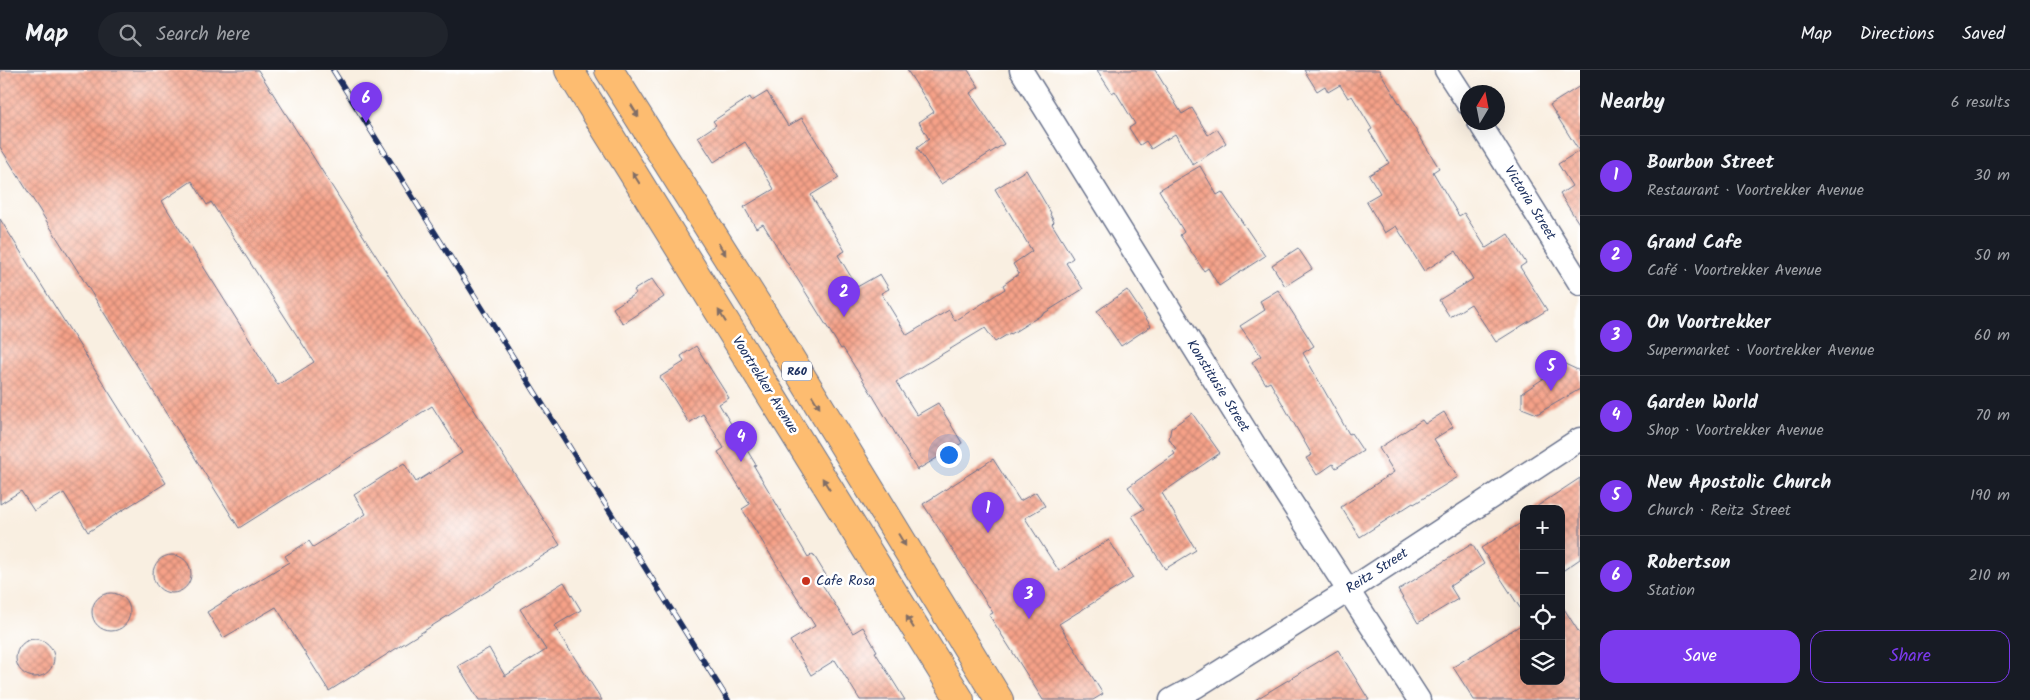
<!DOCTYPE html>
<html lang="en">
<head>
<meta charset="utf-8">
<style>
  :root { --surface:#171b24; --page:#20242c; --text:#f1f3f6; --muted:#9ea1a6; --line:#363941; --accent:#7c3aed }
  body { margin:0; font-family:Kalam,sans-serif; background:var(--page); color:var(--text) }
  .controls { position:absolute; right:15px; bottom:15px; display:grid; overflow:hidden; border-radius:10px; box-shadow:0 5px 20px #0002 }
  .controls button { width:45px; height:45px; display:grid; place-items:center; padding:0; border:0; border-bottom:1px solid var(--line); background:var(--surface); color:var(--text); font:25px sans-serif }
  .compass { position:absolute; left:1460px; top:15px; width:45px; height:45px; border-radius:50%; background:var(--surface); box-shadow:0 5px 20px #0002; rotate:10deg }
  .you { position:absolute; left:948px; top:384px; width:18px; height:18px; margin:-12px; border:4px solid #fff; border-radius:50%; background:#1a73e8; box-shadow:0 0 0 8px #1a73e833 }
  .badge { display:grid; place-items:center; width:32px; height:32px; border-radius:50%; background:var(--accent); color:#fff; font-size:16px; font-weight:700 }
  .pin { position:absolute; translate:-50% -41px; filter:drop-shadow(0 1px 2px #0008) }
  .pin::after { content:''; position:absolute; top:26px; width:18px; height:15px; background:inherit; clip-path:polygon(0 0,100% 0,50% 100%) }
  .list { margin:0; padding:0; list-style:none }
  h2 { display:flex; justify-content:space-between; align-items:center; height:65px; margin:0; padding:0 20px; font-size:21px }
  h2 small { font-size:16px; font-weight:400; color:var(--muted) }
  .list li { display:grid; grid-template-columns:32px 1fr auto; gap:15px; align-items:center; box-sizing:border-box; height:80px; padding:0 20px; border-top:1px solid var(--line) }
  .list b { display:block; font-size:19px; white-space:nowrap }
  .list p { margin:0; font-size:16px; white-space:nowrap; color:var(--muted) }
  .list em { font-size:16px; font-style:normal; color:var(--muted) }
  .actions { display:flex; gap:10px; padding:15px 20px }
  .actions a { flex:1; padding:11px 0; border:1px solid var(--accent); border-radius:15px; text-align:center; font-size:18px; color:var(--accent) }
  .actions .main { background:var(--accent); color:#fff }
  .icon { flex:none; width:28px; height:28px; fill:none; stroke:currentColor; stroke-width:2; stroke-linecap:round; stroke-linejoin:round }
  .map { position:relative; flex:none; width:1580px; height:630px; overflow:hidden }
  header { display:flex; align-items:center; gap:30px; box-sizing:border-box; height:70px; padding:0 25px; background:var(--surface); border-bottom:1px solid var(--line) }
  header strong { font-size:24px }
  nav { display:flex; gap:28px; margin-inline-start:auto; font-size:18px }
  .search { width:350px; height:45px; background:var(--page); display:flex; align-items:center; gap:12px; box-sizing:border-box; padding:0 18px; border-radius:28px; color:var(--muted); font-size:19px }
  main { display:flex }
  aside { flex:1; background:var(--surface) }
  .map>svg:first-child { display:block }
</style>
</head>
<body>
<header>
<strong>Map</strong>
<div class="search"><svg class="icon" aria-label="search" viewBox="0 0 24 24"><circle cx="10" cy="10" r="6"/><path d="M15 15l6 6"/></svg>Search here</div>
<nav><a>Map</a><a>Directions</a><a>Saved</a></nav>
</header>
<main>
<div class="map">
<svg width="1580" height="630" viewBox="0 0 1580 630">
  <defs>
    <pattern id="building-cross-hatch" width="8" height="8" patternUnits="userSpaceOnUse" patternTransform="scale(1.25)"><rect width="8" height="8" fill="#f6a188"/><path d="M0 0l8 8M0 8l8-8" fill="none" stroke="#c68472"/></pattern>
  </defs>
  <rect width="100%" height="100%" fill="#fff"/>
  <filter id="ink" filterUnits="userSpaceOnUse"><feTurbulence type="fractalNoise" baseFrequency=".02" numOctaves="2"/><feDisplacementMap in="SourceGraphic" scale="10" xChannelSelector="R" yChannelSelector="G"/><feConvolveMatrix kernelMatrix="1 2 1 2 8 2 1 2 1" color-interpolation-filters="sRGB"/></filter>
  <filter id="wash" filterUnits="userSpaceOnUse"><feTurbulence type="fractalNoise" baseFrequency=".0096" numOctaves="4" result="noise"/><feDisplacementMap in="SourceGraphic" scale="20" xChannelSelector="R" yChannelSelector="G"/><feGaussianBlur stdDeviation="1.12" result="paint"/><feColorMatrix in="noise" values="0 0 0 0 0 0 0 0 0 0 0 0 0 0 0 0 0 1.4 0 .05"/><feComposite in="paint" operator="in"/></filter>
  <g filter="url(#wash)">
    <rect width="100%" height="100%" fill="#f9efe1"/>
    <g id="blocks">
      <g fill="url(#building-cross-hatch)" fill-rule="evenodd">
        <path d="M0,0H258L560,475L329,621L276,537L223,568L207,542L289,492L285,486L309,471L313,477L366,444L354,425L404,393L416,412L462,383L432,336L239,458L0,77ZM192,111L207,135L211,132L314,292L278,315L162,131Z"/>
        <path d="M907,0H968L979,17L970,23L1004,74L941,114L917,78L929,69L919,52L934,42Z"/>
        <path d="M1097,0H1155L1182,44L1192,38L1208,65L1217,59L1226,73L1193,95L1175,64L1151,79L1146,71L1140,75L1129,58L1135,54L1115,21L1112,23Z"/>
        <path d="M1304,0H1379L1439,98L1433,102L1459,146L1464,143L1486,178L1508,164L1526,193L1520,197L1547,240L1496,272L1471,234L1450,247L1439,230L1473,209L1456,181L1424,201L1396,156L1385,163L1366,131L1380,123L1369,105L1389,93L1369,61L1372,59L1352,26L1348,28L1340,15L1328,22L1325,16L1317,21Z"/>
        <path d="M1580,16V155L1560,124L1572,116L1558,94L1579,81L1550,35Z"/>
        <path d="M767,22L788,56L802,48L839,108L811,125L845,181L838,185L857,217L880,204L889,219L881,223L907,265L949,240L955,251L1005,219L1003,215L1019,204L1013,194L1032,181L995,119L1026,100L1051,143L1050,144L1054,152L1052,154L1073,188L1066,193L1083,219L1011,264L1010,263L995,272L985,258L896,312L917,345L938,333L962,373L917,400L873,326L843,278L841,279L763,154L756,158L744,137L774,119L745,72L714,92L698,67L716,55L713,51L750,27L752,31Z"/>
        <path d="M1200,96L1217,125L1222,122L1265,186L1219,216L1208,198L1204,201L1180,165L1184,162L1159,120Z"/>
        <path d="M0,149L166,413L88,462L64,423L34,441L21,421L0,434Z"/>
        <path d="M1298,178L1312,199L1285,216L1272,195Z"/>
        <path d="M652,209L664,227L623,254L613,238L636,223L634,220Z"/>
        <path d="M1127,220L1151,256L1121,276L1097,241Z"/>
        <path d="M1278,220L1314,276L1303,283L1349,364L1351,363L1363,381L1336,398L1333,394L1317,405L1306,388L1312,385L1270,312L1266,314L1252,292L1261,286L1240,256L1265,240L1260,231Z"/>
        <path d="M696,276L729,328L719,334L756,395L754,396L808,487L813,484L827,507L820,511L853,563L863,557L877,581L875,582L905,630H860L835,590L811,605L790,571L815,556L742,439L750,434L718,382L724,378L703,344L689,353L660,307L684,292L681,286Z"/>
        <path d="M1565,294L1580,301V319L1537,344L1522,338V323Z"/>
        <path d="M1444,342L1453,357L1434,369L1458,407L1414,434L1413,433L1360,467L1341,437L1394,402L1379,378L1422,350L1425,354Z"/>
        <path d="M1192,343L1220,383L1162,423L1196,480L1165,499L1132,446L1144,439L1128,417L1175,384L1173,381L1176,379L1169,369L1171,358Z"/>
        <path d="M993,389L1020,431L1036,422L1045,436L1025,448L1059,501L1109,470L1133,508L1059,554L1103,624L1093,630H1043L989,545L993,543L923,434Z"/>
        <path d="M1580,408V489L1561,502V439H1533Z"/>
        <path d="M1524,451V544L1481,478Z"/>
        <path d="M1472,474L1484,494L1450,516L1458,529L1418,553L1398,520Z"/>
        <circle cx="172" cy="504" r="19"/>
        <path d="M564,512L581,540L554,556L602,630H479L458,596L489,578L505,606L546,580L520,539Z"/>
        <circle cx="111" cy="542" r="19"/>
        <path d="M1561,534L1580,564V630H1474L1453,597L1524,553V611H1561Z"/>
        <circle cx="35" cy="588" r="19"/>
        <path d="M1338,580L1369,630H1255Z"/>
      </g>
    </g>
  </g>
  <g filter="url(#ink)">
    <use href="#blocks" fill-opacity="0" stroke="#69728c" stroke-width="1"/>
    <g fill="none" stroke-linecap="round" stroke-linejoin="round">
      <defs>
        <g id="minor">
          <path d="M1021,0L1262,387L1419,630"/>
          <path d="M1446,0L1468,34"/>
          <path d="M1479,52L1580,214"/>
          <path d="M1171,630L1197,616L1348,521L1580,369"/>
        </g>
        <g id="major">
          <path d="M569,0L960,630"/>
          <path d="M609,0L773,260L999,630"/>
        </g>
      </defs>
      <use href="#minor" stroke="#69728c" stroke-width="25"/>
      <use href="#major" stroke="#69728c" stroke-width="30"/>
      <use href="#minor" stroke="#fff" stroke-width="22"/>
      <use href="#major" stroke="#fdbc70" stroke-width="28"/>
      <defs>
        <path id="rail" d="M333,0L728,630"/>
      </defs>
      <use href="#rail" stroke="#1b2f5e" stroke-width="5.5"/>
      <use href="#rail" stroke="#fff" stroke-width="4" stroke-dasharray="11" stroke-linecap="butt"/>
    </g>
    <defs><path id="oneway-solid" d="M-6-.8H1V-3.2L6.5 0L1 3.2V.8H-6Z" transform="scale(1.25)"/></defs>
    <g fill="#816e66">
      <use href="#oneway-solid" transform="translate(635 41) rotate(58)"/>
      <use href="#oneway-solid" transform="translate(636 108) rotate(-122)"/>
      <use href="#oneway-solid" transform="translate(722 179) rotate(58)"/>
      <use href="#oneway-solid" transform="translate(722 246) rotate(-122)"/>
      <use href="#oneway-solid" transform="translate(816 332) rotate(58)"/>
      <use href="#oneway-solid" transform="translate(826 414) rotate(-122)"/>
      <use href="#oneway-solid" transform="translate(902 470) rotate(59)"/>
      <use href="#oneway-solid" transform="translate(910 552) rotate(-122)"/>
    </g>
  </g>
  <circle fill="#c8321e" stroke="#fff" stroke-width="2" cx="806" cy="511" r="5"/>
  <g text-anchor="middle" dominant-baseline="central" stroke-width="5" stroke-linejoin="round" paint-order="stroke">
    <rect fill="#fff" stroke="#5f6d8e" stroke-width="1" x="782" y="291.5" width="30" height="19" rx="4"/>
    <g font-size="12" font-weight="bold" fill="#1b2f5e">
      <text x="797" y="301">R60</text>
    </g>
    <g font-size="14" fill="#1b2f5e" stroke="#fff">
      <text transform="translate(1530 133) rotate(58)">Victoria Street</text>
      <text transform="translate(765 315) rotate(58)">Voortrekker Avenue</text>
      <text transform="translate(1218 316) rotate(58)">Konstitusie Street</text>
      <text transform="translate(1377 501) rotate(-33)">Reitz Street</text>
    </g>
    <g font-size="14" fill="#1b2f5e" stroke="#fff" text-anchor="start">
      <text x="816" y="511">Cafe Rosa</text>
    </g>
  </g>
</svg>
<div class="controls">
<button>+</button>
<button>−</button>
<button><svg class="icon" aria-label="locate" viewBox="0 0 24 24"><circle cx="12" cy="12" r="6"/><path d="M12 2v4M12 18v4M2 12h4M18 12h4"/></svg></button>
<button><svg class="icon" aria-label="layers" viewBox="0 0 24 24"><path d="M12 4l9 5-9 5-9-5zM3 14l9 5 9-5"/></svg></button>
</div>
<svg class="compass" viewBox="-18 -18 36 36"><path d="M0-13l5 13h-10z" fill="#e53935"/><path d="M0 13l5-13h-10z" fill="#9ea1a6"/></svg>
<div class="you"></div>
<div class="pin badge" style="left:988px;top:463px">1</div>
<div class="pin badge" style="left:844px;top:247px">2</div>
<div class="pin badge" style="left:1029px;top:549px">3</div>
<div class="pin badge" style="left:741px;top:392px">4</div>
<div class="pin badge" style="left:1551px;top:321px">5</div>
<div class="pin badge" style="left:366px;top:53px">6</div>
</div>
<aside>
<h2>Nearby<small>6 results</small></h2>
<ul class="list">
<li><span class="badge">1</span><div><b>Bourbon Street</b><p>Restaurant · Voortrekker Avenue</p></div><em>30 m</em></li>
<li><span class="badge">2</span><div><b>Grand Cafe</b><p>Café · Voortrekker Avenue</p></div><em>50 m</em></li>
<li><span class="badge">3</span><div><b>On Voortrekker</b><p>Supermarket · Voortrekker Avenue</p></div><em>60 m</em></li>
<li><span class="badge">4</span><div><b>Garden World</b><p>Shop · Voortrekker Avenue</p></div><em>70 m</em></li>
<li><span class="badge">5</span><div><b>New Apostolic Church</b><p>Church · Reitz Street</p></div><em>190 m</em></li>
<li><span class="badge">6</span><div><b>Robertson</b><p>Station</p></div><em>210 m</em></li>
</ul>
<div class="actions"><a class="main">Save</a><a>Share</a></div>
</aside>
</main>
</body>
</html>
